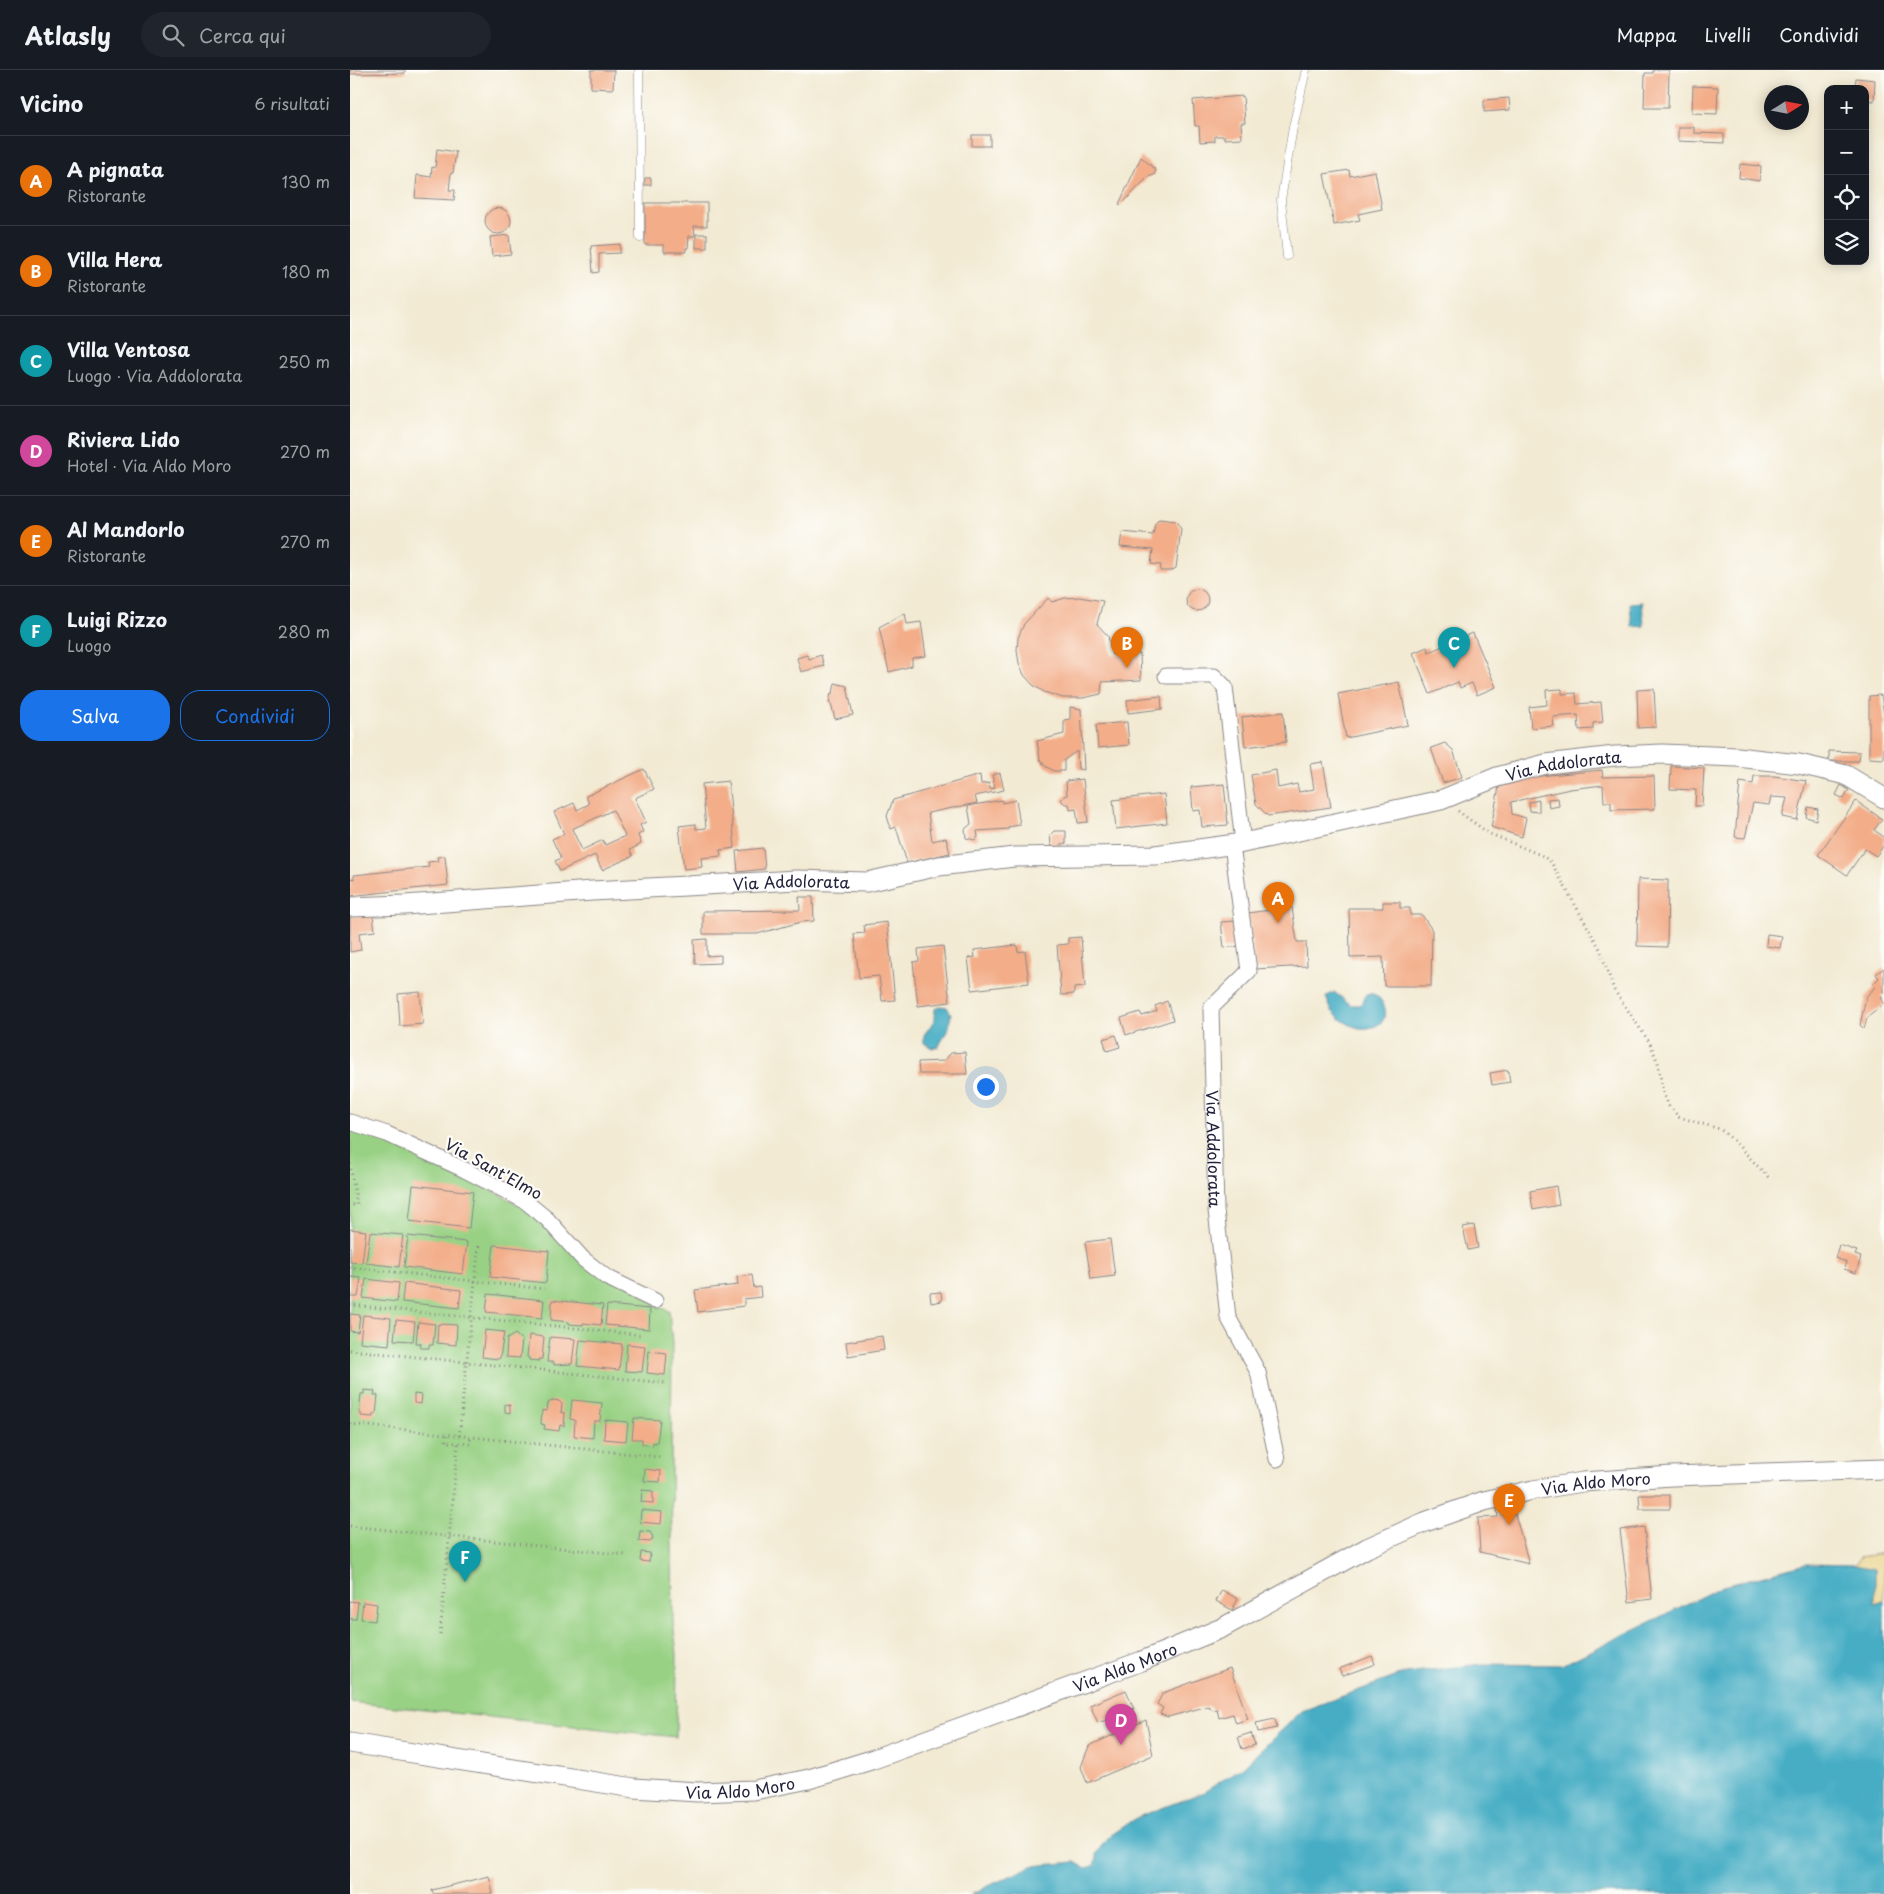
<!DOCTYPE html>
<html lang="it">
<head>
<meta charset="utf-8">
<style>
  :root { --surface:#171b24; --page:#20242c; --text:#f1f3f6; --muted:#9ea1a6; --line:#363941; --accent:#1a73e8 }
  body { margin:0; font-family:"Playpen Sans",sans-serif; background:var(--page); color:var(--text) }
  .controls { position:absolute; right:15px; top:15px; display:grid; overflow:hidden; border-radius:10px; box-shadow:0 2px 12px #0003 }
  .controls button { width:45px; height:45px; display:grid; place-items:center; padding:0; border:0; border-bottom:1px solid var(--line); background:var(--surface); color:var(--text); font:25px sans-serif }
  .compass { position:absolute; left:1414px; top:15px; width:45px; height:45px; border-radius:50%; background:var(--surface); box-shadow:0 2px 12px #0003; rotate:79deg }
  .you { position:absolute; left:635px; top:1016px; width:18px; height:18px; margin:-12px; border:4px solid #fff; border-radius:50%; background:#1a73e8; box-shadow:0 0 0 8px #1a73e833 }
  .badge { display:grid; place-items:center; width:32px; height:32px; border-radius:50%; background:var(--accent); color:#fff; font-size:16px; font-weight:700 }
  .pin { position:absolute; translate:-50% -41px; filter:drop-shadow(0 1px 2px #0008) }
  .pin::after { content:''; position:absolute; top:26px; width:18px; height:15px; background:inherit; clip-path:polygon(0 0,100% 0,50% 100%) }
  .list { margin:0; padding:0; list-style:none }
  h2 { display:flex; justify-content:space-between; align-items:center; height:65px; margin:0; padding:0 20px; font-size:21px }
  h2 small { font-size:16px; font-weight:400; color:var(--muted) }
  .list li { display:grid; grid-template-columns:32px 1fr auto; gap:15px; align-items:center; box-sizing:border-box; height:90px; padding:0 20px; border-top:1px solid var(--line) }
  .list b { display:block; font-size:19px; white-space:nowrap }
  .list p { margin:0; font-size:16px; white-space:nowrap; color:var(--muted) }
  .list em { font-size:16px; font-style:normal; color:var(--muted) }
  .actions { display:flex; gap:10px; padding:15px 20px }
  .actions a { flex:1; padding:11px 0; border:1px solid var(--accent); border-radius:20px; text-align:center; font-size:18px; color:var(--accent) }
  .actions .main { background:var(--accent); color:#fff }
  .icon { flex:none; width:28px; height:28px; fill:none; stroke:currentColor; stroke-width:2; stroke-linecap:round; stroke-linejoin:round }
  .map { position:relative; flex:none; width:1534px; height:1824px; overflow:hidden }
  header { display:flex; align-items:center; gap:30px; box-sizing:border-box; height:70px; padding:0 25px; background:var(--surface); border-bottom:1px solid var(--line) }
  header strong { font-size:24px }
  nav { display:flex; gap:28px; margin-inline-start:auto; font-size:18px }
  .search { width:350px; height:45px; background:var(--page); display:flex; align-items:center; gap:12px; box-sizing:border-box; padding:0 18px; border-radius:28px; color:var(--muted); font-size:19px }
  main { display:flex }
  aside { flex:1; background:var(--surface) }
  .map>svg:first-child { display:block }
</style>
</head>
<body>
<header>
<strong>Atlasly</strong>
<div class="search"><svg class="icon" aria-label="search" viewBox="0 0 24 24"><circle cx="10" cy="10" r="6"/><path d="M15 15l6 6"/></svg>Cerca qui</div>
<nav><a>Mappa</a><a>Livelli</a><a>Condividi</a></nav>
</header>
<main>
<aside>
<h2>Vicino<small>6 risultati</small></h2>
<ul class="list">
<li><span class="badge" style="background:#e8710a">A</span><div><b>A pignata</b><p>Ristorante</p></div><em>130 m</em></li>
<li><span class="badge" style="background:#e8710a">B</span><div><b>Villa Hera</b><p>Ristorante</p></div><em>180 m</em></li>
<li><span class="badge" style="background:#0f9aa8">C</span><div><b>Villa Ventosa</b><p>Luogo · Via Addolorata</p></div><em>250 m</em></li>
<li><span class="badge" style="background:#d1479c">D</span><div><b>Riviera Lido</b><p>Hotel · Via Aldo Moro</p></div><em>270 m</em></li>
<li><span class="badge" style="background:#e8710a">E</span><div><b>Al Mandorlo</b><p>Ristorante</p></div><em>270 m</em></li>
<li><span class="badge" style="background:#0f9aa8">F</span><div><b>Luigi Rizzo</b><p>Luogo</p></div><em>280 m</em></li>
</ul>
<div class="actions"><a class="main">Salva</a><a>Condividi</a></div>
</aside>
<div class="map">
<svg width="1534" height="1824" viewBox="0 0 1534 1824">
  <rect width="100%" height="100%" fill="#fdfcf7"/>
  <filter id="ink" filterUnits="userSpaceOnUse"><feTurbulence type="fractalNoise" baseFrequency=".02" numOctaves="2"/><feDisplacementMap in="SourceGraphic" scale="10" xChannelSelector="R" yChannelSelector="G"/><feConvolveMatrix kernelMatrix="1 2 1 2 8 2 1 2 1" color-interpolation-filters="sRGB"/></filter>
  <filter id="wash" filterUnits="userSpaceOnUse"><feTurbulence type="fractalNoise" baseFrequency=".0096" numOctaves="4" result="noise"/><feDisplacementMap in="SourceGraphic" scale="20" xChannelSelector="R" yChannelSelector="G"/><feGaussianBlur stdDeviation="1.12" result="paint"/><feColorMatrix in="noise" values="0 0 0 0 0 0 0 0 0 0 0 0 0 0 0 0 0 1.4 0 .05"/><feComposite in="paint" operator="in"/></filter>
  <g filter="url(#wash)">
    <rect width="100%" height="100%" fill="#f2ead3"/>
    <path fill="#98d184" stroke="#5d7a60" d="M0,1059L58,1079L174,1137L309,1237L319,1241L322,1274L321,1395L323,1552L327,1584L326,1667L0,1632Z"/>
    <path fill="#eeda9e" stroke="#887e6c" d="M1534,1483V1531L1525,1534L1505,1495L1510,1487Z"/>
    <g fill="#46adc5" stroke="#346880">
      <path d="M1292,532L1294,556L1282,557L1280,533Z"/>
      <path d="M984,922L1001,935H1009L1013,932L1016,924C1024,923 1028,925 1032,932C1043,950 1026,960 1009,958C1000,956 989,949 983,942C980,938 978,932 976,927Z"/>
      <path d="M590,936L597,937L601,944L599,957L589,976L582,978L574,973V965L584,951L585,939Z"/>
      <path d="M1456,1494L1505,1495L1525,1499V1534L1534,1531V1824H621L682,1796L725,1792L735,1798L743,1796L747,1790L746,1784L757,1768L788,1747L854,1722L893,1697L952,1641L1056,1603L1132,1594L1212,1595L1373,1516Z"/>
    </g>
    <g id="blocks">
      <g fill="#f3ad89" fill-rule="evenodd">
        <path d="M0,0H55V3L0,4Z"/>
        <path d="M241,0H264L263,19L241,18Z"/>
        <path d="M1303,0H1319L1318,38H1294L1295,3H1303Z"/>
        <path d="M1506,8L1525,10L1524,31L1515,30V19H1505Z"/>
        <path d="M1343,16L1368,17L1367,44L1342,43Z"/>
        <path d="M893,26L895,53H891L892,68L875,69V66H865V71L850,72L849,56H845L843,30Z"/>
        <path d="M1159,28L1160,40L1134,42V30Z"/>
        <path d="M1328,57H1344V63L1374,64V73L1328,71Z"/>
        <rect x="622" y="65" width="18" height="11"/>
        <path d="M87,79L106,82L103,103H101L99,120H105L104,130L65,128L67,105L81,107L82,97L85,98Z"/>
        <path d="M791,87L806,100L804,105L798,107L771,135L769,134Z"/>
        <path d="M1390,94L1411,96L1410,111L1389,108Z"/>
        <path d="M999,100L1000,106L1025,101L1032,139L1008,144L1010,150L984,155L974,104Z"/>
        <path d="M295,108H301V115H294Z"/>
        <path d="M295,133H357V156H344L345,166H339L338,178H336V182H314V175H295Z"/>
        <circle cx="148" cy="151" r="13"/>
        <rect x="346" y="164" width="11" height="14"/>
        <path d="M159,165L161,184L142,186L140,167Z"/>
        <path d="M270,174V183L249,184V202L243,203L241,176Z"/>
        <path d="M809,449L826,451L831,459L826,498L821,501H810L811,495L801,494L803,480L770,477L772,462L803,465L805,454Z"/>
        <circle cx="847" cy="530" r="11"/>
        <path d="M729,527L753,531L747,554L758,566L762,585L790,584L791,610L752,612L751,624L733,628H713L694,622L683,615L674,605L669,593L667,580L668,568L674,554L698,528L702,532L715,528Z"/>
        <path d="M555,543L557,554L571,552L576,586L562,588V596L539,602L529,557Z"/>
        <path d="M1123,563L1146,617L1127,625L1122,613L1110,618L1108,612L1080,624L1063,583L1077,577L1079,582Z"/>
        <path d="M457,585L459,589L471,585L474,596L451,602L447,588Z"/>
        <path d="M1049,612L1058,655L996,668L988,624Z"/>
        <path d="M485,613L497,616L503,645L485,649L481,634L479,633L481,623H483Z"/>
        <path d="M1212,619V624L1226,623L1227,634L1251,632L1253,652L1243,653V659L1229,660L1228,645L1203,647L1204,656L1181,658L1179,637L1197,635L1196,620Z"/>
        <path d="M1304,619L1306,657L1288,658L1287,620Z"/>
        <path d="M1531,625L1534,645V689L1519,688V626Z"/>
        <path d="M811,626L812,639L778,643L777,630Z"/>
        <path d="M720,637L731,639L734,700L728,699L727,681L714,690V701H704L695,696L690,689L687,671L714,664V650L720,649Z"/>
        <path d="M933,642L936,672L895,677L892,647Z"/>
        <path d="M777,652L779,675L748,678L746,655Z"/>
        <path d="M1095,673L1103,680L1112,707L1093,713L1081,678Z"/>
        <path d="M1479,681L1510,682L1509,691H1479Z"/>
        <path d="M973,692L981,737L918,746L906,734L901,705L926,700L928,718L947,714L949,722L964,719L960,694Z"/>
        <path d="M1321,696L1354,698L1352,736H1345L1346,720L1320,719Z"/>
        <path d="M294,699L304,719L285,728L296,752L290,755L293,762L288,765L291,774L280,780L283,786L252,800L245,785L210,801L205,791L211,788L202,769L214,764L204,742L224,733L227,740L239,734L236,726ZM263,740L275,766L255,775L253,770L232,780L222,759Z"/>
        <path d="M1252,700L1253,707L1304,706L1305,739L1261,740V732H1254L1253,715L1220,719L1161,732L1162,744L1176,748L1172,767L1141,757L1149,717L1189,706Z"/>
        <path d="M650,703L654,720L625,726L627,733L578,743L582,771L596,768L600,783L557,793L546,757L541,759L537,746L543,730L630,705L631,714L639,713L640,719L645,718L642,705Z"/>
        <path d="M1404,706H1424L1456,711L1447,750L1432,747L1437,728L1421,727L1419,735L1403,733L1395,768L1385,767L1390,712L1403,714Z"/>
        <path d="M733,709L738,752L728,753L726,739L720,740L719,734H715L711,730L714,726L717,725L716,711Z"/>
        <path d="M378,711L385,778L370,780L371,786L351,788L352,797L334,799L329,756L346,754V759L356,758L352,714Z"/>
        <path d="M874,714L878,755L852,757L850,740L843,741L841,717Z"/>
        <path d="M1491,715L1499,720L1494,729L1486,725Z"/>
        <path d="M814,724L817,753L766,759L763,730Z"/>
        <path d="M1208,728L1209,736L1199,738L1198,729Z"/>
        <path d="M652,730V733L666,730L670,755L658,757L659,759L627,761L628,767L625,770L616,768L615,759L621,754L618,736Z"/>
        <path d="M1189,730V742L1180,741L1179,732Z"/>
        <path d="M1506,731L1532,749L1524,760L1534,767V775L1526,786L1515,779L1497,805L1468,785Z"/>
        <path d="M1458,737L1468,739L1466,750L1456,747Z"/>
        <path d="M704,761H716V774H711L710,781L701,775L700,765Z"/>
        <path d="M413,778L415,799L388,802L386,781Z"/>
        <path d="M95,786L98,815L0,826V808L4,809V805L79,797L78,792L88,791L87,787Z"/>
        <path d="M1288,809L1318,810L1317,877L1287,876Z"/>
        <path d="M449,827H463L464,851L451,852L407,864H353V841L450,840Z"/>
        <path d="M1033,832H1050V838H1060V845H1072L1082,860L1081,916H1034L1033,887L1000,888L999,838H1033Z"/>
        <path d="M942,837L947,872H956L957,896L905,899L898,843Z"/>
        <path d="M23,845L25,861L9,863L11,880L0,882V847Z"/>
        <path d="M886,851L889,876L874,878L871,852Z"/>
        <path d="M537,852L545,930L532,931L529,906L509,908L504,864L515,863L514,855Z"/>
        <path d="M1417,864L1432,866L1430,878L1416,876Z"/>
        <path d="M731,867L735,917L724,918V924L711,925L707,875L718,874V868Z"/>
        <path d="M357,869V886L371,885V893L345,894L344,870Z"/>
        <path d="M667,875L668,882L675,881L679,913L622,920L618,888L625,887L624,880Z"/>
        <path d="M593,876L600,932L568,936L563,892L569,891L568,879Z"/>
        <path d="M1534,898V923L1531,926L1534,934L1517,948L1514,959L1510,955L1516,927L1525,917L1523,914L1529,908L1526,904Z"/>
        <path d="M70,922L73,954L50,956L48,924Z"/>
        <path d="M817,931L823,950L776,965L771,948L790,942L792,946L807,941L805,936Z"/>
        <path d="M766,965L770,977L757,981L753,969Z"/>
        <path d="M615,982L617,1004H569L568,992L594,991L601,983Z"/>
        <path d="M1158,1000L1160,1012L1142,1015L1140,1003Z"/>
        <path d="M63,1115L123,1122L119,1158L59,1151Z"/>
        <path d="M1206,1116L1209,1135L1183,1140L1180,1121Z"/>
        <path d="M1124,1155L1128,1178L1118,1180L1113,1157Z"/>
        <path d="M0,1159L16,1161L12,1193L0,1192Z"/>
        <path d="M20,1162L53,1165L49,1197L16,1193Z"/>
        <path d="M58,1166L117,1172L113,1204L54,1197Z"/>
        <path d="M760,1169L765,1206L741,1209L735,1172Z"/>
        <path d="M144,1175L199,1181L196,1213L140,1207Z"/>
        <path d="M1489,1175L1507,1181L1505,1185L1511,1187L1506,1203L1494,1199L1496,1192L1485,1188Z"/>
        <path d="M402,1205L404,1218L410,1217L411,1227L394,1229V1236L348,1242L345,1220L388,1215L387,1207Z"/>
        <path d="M0,1207L11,1208L8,1227H0Z"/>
        <path d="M16,1209L49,1213L47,1232L13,1228Z"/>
        <path d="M54,1213L111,1220L109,1238L52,1232Z"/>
        <path d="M591,1222L592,1231L581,1233L580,1223Z"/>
        <path d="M138,1224L194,1230L192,1248L136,1242Z"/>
        <path d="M202,1230L253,1235L251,1255L233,1253V1255L219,1254V1252L201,1250Z"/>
        <path d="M257,1235L300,1239L299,1259L255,1255Z"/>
        <path d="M0,1244L10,1245L8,1262L0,1261Z"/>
        <path d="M13,1245L41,1248L39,1275L10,1272Z"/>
        <path d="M46,1250L65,1252L63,1271L44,1270Z"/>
        <path d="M68,1252L85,1254L83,1275H79V1278H70L71,1273H66Z"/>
        <path d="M88,1254L107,1255L106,1275L87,1273Z"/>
        <path d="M135,1260L154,1262L150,1288L148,1289L132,1287Z"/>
        <path d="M165,1264L172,1270L170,1288L156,1287L157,1269Z"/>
        <path d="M179,1265L194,1267L192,1289H189V1291L179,1290V1288L177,1287Z"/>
        <path d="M532,1266L534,1280L498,1286L496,1272Z"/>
        <path d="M200,1267L225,1269L222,1294L204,1295V1292H197Z"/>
        <path d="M230,1270L272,1274L269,1300L227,1296Z"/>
        <path d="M277,1274L295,1276L292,1302L275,1301Z"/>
        <path d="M299,1281L317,1283L315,1305L297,1303Z"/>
        <path d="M14,1320L25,1321L24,1325H28L26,1344H23V1347L11,1346V1343H9L11,1324H14Z"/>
        <path d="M64,1324L72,1325L71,1334L64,1333Z"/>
        <path d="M204,1330L209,1331L212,1334L211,1342L215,1343L214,1356L210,1355L209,1361L194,1359L195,1355L191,1354L192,1340L197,1341L198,1333Z"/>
        <path d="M222,1330L252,1333L250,1351H244L243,1368L224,1366L225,1350L220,1349Z"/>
        <path d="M155,1334L160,1335V1343L155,1342Z"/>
        <path d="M284,1348L310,1350L307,1373L303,1372V1376L292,1374V1369H282Z"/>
        <path d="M255,1350L278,1352L276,1371L254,1369Z"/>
        <path d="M295,1399L311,1401L310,1412L294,1411Z"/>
        <path d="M292,1420L303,1421V1433L291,1432Z"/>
        <path d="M1289,1425H1320V1439H1290Z"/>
        <path d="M1163,1437L1179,1494L1130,1482L1128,1448L1148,1447L1147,1439Z"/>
        <path d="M291,1440L312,1442L311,1454L290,1452Z"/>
        <path d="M1294,1457L1302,1529L1279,1532L1270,1460Z"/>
        <path d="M290,1461L300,1462L303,1467L302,1470L300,1472L289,1471Z"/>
        <path d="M291,1482L300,1483L299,1492L290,1491Z"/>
        <path d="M872,1520L888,1529L882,1540L866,1531Z"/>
        <path d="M0,1531L8,1532L6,1549H0Z"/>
        <path d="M13,1532L27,1534L25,1551L11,1549Z"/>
        <path d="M1022,1586L1025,1594L992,1606L989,1599Z"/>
        <path d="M880,1598L898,1649L886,1653L883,1644L869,1648L867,1639L863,1640L858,1636L818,1647L810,1644L813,1638L807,1634L813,1623Z"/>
        <path d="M776,1620L784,1639L748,1653L740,1635Z"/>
        <path d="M925,1649L927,1658L908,1662L906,1653Z"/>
        <path d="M796,1650L803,1685L737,1713L731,1697L739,1676Z"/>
        <path d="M901,1663L905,1675L892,1679L888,1667Z"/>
        <path d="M139,1806L143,1824H83L82,1820Z"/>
      </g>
    </g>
  </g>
  <g filter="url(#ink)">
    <use href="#blocks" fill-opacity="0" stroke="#8a8687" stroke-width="1"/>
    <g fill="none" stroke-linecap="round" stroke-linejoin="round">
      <defs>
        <g id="service">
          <path d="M289,0L290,168"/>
          <path d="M937,186L931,130L943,57L956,0"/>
        </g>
        <g id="minor">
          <path d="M816,606H864L875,617L893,773"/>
          <path id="s1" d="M882,775L899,901L861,938L866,1140L878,1247L908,1302L927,1389"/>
          <path d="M0,1052L37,1064L115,1100L175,1131L197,1149L233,1189L256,1207L305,1231"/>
        </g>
        <g id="tertiary">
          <path id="s2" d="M0,837L55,835L242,821L446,810L517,812L589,796L664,787L805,785L893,773L1091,730L1147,707L1196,694L1265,686L1312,684L1387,687L1449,694L1496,705L1534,728"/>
          <path id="s3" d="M0,1673L284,1718L347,1722L404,1720L459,1709L521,1690L792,1591L872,1558L1017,1478L1075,1452L1134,1431L1183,1420L1233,1412L1322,1406L1534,1399"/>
        </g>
      </defs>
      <use href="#service" stroke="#8a8687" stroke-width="9"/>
      <use href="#minor" stroke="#8a8687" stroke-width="17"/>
      <use href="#tertiary" stroke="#8a8687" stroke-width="21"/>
      <g stroke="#8a8687" stroke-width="3" stroke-dasharray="1 4" stroke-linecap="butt">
        <path d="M1108,741L1138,763L1193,786L1201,792L1250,879L1264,920L1300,973L1308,993L1313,1023L1319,1036L1329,1047L1370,1059L1383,1070L1420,1109"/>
        <path d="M0,1094L7,1135H0"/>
        <path d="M0,1197L194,1219"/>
        <path d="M0,1235L292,1265"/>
        <path d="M0,1280L315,1313"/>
        <path d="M0,1354L310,1387"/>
        <path d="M97,1365L96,1372L120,1374L121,1367"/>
        <path d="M109,1366L129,1173"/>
        <path d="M0,1456L277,1485"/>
        <path d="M90,1564L108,1373"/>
      </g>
      <use href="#service" stroke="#fff" stroke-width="8"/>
      <use href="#minor" stroke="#fff" stroke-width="15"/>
      <use href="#tertiary" stroke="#fff" stroke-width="19"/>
    </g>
  </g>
  <g text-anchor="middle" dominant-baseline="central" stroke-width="4.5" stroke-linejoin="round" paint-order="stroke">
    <g font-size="16" fill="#22223b" stroke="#fdfcf7">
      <text stroke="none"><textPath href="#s2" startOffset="1228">Via Addolorata</textPath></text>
      <text stroke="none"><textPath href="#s2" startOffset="442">Via Addolorata</textPath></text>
      <text stroke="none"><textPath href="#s1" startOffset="321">Via Addolorata</textPath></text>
      <text transform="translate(144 1098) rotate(29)">Via Sant'Elmo</text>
      <text stroke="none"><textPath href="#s3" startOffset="1309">Via Aldo Moro</textPath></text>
      <text stroke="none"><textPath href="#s3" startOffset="799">Via Aldo Moro</textPath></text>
      <text stroke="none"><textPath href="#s3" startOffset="394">Via Aldo Moro</textPath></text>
    </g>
  </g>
</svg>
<div class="controls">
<button>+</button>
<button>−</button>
<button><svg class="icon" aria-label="locate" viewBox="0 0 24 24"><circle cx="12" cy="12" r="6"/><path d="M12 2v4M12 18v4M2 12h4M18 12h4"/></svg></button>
<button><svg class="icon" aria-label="layers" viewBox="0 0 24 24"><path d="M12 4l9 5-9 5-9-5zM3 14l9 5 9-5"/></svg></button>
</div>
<svg class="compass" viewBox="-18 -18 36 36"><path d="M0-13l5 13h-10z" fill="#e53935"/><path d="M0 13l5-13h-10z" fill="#9ea1a6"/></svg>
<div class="you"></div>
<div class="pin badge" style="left:928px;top:853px;background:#e8710a">A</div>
<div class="pin badge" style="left:777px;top:598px;background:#e8710a">B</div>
<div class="pin badge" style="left:1104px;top:598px;background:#0f9aa8">C</div>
<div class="pin badge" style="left:771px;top:1675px;background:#d1479c">D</div>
<div class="pin badge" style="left:1159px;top:1455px;background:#e8710a">E</div>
<div class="pin badge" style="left:115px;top:1512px;background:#0f9aa8">F</div>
</div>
</main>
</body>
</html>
